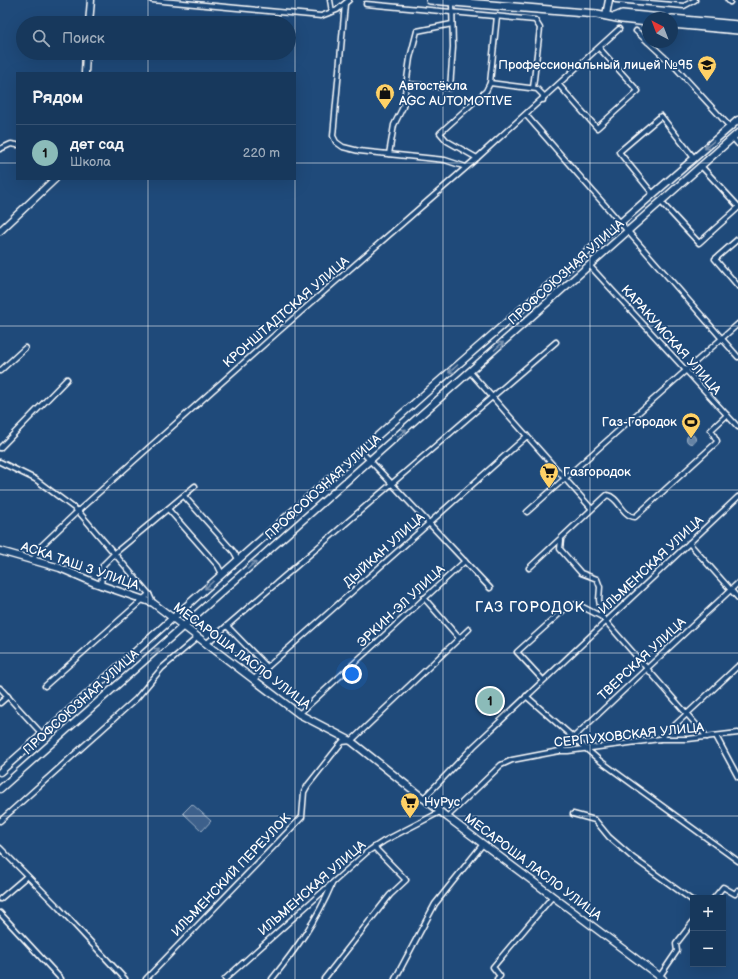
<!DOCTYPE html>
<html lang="ru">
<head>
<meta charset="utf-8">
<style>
  :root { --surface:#17385c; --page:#244365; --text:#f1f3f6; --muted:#9eacbb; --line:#365272; --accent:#8bbbb9 }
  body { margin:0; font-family:"Balsamiq Sans",sans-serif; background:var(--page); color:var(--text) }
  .controls { position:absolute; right:12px; bottom:12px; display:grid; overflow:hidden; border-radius:0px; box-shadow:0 4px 16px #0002 }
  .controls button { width:36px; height:36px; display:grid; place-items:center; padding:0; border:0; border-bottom:1px solid var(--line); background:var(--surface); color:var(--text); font:20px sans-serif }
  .compass { position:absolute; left:642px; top:12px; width:36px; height:36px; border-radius:50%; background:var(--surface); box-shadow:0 4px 16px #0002; rotate:318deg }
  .you { position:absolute; left:352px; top:674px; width:14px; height:14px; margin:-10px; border:3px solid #fff; border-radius:50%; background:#1a73e8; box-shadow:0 0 0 6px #1a73e833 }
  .badge { display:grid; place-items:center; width:26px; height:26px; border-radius:50%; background:var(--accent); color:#111; font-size:13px; font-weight:700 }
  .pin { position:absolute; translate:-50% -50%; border:2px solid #fff; box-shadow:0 1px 4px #0006 }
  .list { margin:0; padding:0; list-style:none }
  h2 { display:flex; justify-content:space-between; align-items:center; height:52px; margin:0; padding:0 16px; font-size:17px }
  h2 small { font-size:13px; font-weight:400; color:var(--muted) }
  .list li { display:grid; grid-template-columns:26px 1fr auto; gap:12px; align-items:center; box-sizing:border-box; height:56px; padding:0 16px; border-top:1px solid var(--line) }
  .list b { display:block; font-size:15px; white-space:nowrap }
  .list p { margin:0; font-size:13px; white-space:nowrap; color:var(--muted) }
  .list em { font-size:13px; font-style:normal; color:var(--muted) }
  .icon { flex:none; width:22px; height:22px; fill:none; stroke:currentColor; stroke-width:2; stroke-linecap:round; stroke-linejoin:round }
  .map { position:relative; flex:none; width:738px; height:979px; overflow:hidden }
  .search { position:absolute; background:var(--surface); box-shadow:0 4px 16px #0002; left:16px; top:16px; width:280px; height:44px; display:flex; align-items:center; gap:10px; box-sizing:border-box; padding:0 14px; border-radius:22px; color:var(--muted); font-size:15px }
  .panel { position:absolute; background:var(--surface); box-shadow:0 4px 16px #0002; left:16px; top:72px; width:280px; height:108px; border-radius:0px }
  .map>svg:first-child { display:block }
</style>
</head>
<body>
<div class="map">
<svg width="738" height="979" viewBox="0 0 738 979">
  <rect width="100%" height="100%" fill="#1f4a7a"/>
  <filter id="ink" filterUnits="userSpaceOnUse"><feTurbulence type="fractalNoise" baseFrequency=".025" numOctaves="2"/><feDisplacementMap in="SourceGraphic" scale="8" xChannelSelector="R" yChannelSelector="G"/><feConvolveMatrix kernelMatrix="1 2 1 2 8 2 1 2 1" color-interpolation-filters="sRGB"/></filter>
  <g filter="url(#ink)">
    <path fill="#3c618b" stroke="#9eb0c5" d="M192,804L211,821L202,831L183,813Z"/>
    <circle fill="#6583a4" stroke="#a3b5c8" cx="691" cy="439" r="4.5"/>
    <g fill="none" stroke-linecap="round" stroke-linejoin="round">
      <defs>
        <g id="street">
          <path d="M152,0L321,16L337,10L349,0"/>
          <path d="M330,0L332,12"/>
          <path d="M616,0L684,6L695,0"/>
          <path d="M728,0L730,2"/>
          <path d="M345,4L333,136L336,142L343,147L359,151L445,160L466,167"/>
          <path d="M366,4L535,20L540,28L533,88"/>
          <path d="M636,31L648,42"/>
          <path d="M648,42L675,67L730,127"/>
          <path d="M490,83L537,89L543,95V100"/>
          <path d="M407,84L450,88L453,47L452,2"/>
          <path d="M559,85L597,128L638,91L600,49"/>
          <path d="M526,115L738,357"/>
          <path d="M733,138L738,144"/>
          <path d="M0,149L11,144L17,145"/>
          <path d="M389,154L394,125L403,107L410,58L417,31L452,24"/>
          <path d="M477,158L447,141L440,133L486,91L490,83L497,16"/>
          <path d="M701,166L738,206"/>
          <path d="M653,194L619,152L661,116L694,158"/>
          <path d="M661,202L699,243L738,208"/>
          <path d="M738,239L715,259L738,286"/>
          <path d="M590,266L738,427"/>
          <path d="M0,371L25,348"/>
          <path d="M470,372L591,508"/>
          <path d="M0,448L67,379"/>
          <path d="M361,451L490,588"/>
          <path d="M0,462L35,479L78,511L149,594L153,603"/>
          <path d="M184,496L234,552L238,559"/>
          <path d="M168,509L218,566L222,574"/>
          <path d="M527,512L738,324"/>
          <path d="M561,540L560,549L581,573L597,579L600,587L599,600L602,617"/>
          <path d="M689,543L738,598"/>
          <path d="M33,560L40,547L78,511L279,331L477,158L619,29"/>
          <path d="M529,568L607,495C619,497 622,516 635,517L716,443L717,441L711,430L727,415"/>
          <path d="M101,586L103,565L115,553L195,486"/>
          <path d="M424,598L459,638"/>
          <path d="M227,626L267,667"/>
          <path d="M207,643L556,342"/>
          <path d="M254,679L527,436"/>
          <path d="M543,680L517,652L567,607L577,604L602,617L707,737"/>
          <path d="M45,686L149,594"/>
          <path d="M0,688L42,734"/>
          <path d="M526,696L599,760L738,861"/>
          <path d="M0,703L8,696"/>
          <path d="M299,714L465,561"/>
          <path d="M716,736L738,777"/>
          <path d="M660,739L738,666"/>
          <path d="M559,751L738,583"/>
          <path d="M424,798L474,746L738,497"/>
          <path d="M573,814L595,820L609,837L632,857L693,901"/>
          <path d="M447,817L501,765L512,760L559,751H568L660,739H688L738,733"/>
          <path d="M0,821L136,699L162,668L198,637"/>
          <path d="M0,848L59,908L125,979"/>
          <path d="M714,898L723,887L735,894L738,890"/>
          <path d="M0,899L27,876"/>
          <path d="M0,913L61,979"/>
          <path d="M660,976L677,951L676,944L693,922"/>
          <path d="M146,979L302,817L304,792L308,785L342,742L351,741L469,629"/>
          <path d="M225,979L367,852L384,841L440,812"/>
          <path d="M272,979C296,949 317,920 332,884"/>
          <path d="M324,979L390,895L406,880L374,847"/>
          <path d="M395,979L435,904L483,844"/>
          <path d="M497,979L500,976L493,967L553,896"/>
        </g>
        <g id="secondary">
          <path d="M606,15L609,0"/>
          <path d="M89,23L91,0"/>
          <path d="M85,73L86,53"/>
          <path d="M0,231L55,179"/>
          <path d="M0,551L60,568L95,583L153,603L299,714L351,741L447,817L663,979"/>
          <path d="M0,772L429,390L738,120"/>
          <path d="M0,789L738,133"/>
        </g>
        <g id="primary">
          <path d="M430,0L597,14L622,19L648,22"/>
          <path d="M615,17L622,14L662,18"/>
          <path d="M672,19L738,25"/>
          <path d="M672,24L738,30"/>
        </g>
      </defs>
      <use href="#street" stroke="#fff" stroke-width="7"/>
      <use href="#secondary" stroke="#fff" stroke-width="9"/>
      <use href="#primary" stroke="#fff" stroke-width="10"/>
      <use href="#street" stroke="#1f4a7a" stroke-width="4"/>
      <use href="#secondary" stroke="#1f4a7a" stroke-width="6"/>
      <use href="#primary" stroke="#1f4a7a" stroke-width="7"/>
    </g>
    <defs><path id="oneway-shaft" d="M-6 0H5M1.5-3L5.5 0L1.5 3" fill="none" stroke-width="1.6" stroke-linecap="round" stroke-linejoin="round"/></defs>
    <g stroke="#7992af">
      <use href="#oneway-shaft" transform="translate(709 145) rotate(139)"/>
      <use href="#oneway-shaft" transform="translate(499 346) rotate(-42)"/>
      <use href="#oneway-shaft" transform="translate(453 369) rotate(139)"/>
      <use href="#oneway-shaft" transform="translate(402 433) rotate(-42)"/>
      <use href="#oneway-shaft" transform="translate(252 565) rotate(-42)"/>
      <use href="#oneway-shaft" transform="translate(209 585) rotate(138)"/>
      <use href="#oneway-shaft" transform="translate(155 652) rotate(-42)"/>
    </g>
  </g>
  <path fill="none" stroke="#fff" stroke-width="1" stroke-opacity="0.55" d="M148,0V23M295,0V979M443,0V979M590,0V979M148,53V73M0,163H17M295,163H738M148,179V979M0,326H738M0,490H738M0,653H738M0,816H738"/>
  <defs>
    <symbol id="university-pin" viewBox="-11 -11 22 30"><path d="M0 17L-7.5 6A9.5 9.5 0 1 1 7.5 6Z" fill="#ffd166" stroke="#1f4a7a"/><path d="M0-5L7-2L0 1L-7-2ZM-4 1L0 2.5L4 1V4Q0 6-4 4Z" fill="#111"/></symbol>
    <symbol id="shop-pin" viewBox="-11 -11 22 30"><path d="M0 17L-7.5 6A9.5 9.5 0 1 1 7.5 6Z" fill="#ffd166" stroke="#1f4a7a"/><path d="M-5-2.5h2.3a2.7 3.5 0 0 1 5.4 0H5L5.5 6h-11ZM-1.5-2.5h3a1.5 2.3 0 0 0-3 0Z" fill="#111"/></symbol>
    <symbol id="stadium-pin" viewBox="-11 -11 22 30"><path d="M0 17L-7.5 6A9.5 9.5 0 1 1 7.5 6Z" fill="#ffd166" stroke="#1f4a7a"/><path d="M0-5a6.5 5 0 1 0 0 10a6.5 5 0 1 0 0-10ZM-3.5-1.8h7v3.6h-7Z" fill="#111"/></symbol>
    <symbol id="supermarket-pin" viewBox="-11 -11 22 30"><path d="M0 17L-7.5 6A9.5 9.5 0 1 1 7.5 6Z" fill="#ffd166" stroke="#1f4a7a"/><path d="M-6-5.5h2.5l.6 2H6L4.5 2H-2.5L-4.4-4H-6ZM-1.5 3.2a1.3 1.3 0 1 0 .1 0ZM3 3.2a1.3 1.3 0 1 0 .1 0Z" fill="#111"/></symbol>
  </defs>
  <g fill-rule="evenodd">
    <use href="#university-pin" x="696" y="54" width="22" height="30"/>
    <use href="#shop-pin" x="374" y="82" width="22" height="30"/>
    <use href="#stadium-pin" x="680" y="411" width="22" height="30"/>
    <use href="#supermarket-pin" x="538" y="461" width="22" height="30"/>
    <use href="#supermarket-pin" x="399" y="791" width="22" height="30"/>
  </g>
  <g text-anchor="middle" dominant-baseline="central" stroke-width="3.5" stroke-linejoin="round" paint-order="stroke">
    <g font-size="13" fill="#fff" stroke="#1f4a7a" text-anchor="start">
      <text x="693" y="65" text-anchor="end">Профессиональный лицей №95</text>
      <text x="399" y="86">Автостёкла<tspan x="399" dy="15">AGC AUTOMOTIVE</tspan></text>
      <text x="677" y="422" text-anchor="end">Газ-Городок</text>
      <text x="563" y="472">Газгородок</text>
      <text x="424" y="802">НуРус</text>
    </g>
    <g font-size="13" fill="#fff" stroke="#1f4a7a">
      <text transform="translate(566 272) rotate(-42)">ПРОФСОЮЗНАЯ УЛИЦА</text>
      <text transform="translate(286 312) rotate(-41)">КРОНШТАДТСКАЯ УЛИЦА</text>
      <text transform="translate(671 340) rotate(48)">КАРАКУМСКАЯ УЛИЦА</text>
      <text transform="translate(323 487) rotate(-42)">ПРОФСОЮЗНАЯ УЛИЦА</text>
      <text transform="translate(384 550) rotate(-42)">ДЫЙКАН УЛИЦА</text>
      <text transform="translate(651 565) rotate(-43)">ИЛЬМЕНСКАЯ УЛИЦА</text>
      <text transform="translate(80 566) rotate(19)">АСКА ТАШ 3 УЛИЦА</text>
      <text transform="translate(401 606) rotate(-43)">ЭРКИН-ЭЛ УЛИЦА</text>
      <text transform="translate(242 656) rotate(37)">МЕСАРОША ЛАСЛО УЛИЦА</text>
      <text transform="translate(642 659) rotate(-43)">ТВЕРСКАЯ УЛИЦА</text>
      <text transform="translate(81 702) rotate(-42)">ПРОФСОЮЗНАЯ УЛИЦА</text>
      <text transform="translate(629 735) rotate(-6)">СЕРПУХОВСКАЯ УЛИЦА</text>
      <text transform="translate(533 867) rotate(37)">МЕСАРОША ЛАСЛО УЛИЦА</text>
      <text transform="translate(231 875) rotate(-46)">ИЛЬМЕНСКИЙ ПЕРЕУЛОК</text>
      <text transform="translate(312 888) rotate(-41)">ИЛЬМЕНСКАЯ УЛИЦА</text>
    </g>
    <g font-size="15" letter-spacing="1" fill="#fff" stroke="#1f4a7a">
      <text x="530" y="607">ГАЗ ГОРОДОК</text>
    </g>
  </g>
</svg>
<div class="controls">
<button>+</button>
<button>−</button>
</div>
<svg class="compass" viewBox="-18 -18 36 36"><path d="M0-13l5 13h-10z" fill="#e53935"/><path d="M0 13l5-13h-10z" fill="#9eacbb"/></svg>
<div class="you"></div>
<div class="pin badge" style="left:490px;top:701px">1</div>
<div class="search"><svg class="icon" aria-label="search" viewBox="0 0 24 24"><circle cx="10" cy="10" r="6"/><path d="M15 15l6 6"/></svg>Поиск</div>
<section class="panel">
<h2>Рядом<small></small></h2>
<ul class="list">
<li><span class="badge">1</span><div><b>дет сад</b><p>Школа</p></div><em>220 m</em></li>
</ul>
</section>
</div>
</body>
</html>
